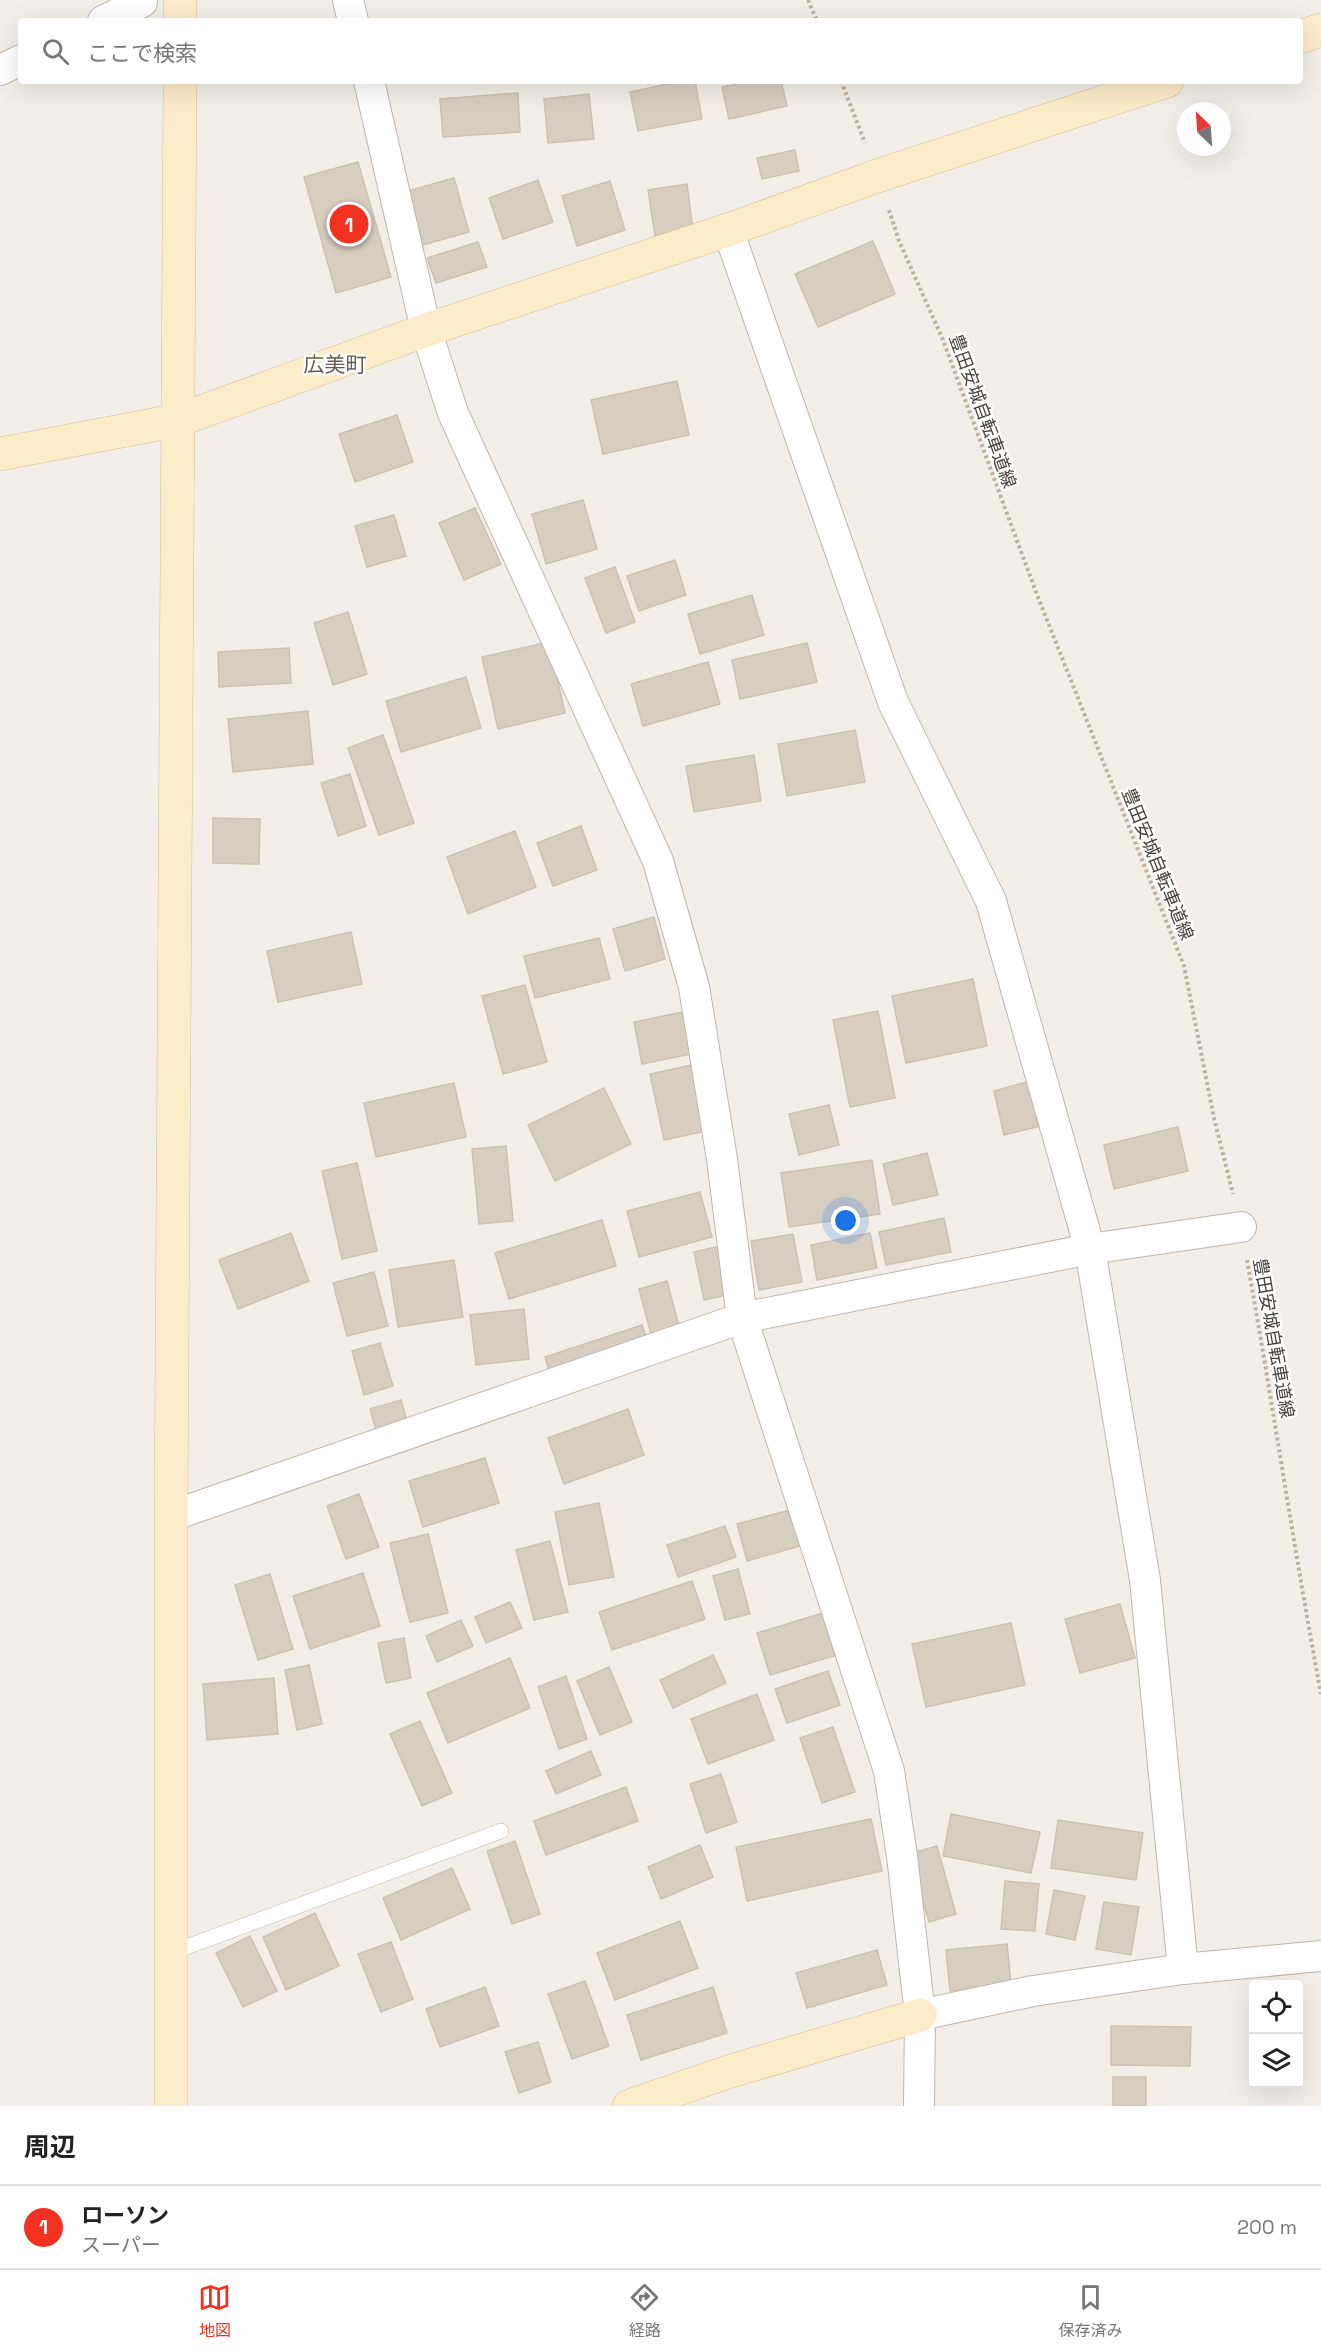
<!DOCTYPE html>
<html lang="ja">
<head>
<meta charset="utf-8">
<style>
  :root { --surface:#fff; --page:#f2f2f2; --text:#222; --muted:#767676; --line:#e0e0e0; --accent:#f23120 }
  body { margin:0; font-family:"Space Grotesk","Noto Sans JP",sans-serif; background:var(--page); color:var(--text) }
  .controls { position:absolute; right:18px; bottom:18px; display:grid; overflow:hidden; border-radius:6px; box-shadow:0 6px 24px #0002 }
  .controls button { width:54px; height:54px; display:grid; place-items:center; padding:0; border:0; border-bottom:2px solid var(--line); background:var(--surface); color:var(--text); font:30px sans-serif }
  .compass { position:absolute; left:1177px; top:102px; width:54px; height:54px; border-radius:50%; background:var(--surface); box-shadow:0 6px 24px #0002; rotate:335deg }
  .you { position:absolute; left:846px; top:1221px; width:21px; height:21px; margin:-15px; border:4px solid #fff; border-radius:50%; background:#1a73e8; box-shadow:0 0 0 9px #1a73e833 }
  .badge { display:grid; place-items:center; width:39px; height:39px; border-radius:50%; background:var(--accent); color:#fff; font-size:20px; font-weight:700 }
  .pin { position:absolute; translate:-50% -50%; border:3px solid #fff; box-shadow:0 2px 6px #0006 }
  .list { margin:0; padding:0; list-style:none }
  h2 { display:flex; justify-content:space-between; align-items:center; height:78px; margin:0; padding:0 24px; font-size:26px }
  h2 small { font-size:20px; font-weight:400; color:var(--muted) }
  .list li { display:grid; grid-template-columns:39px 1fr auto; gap:18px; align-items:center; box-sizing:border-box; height:84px; padding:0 24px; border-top:2px solid var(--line) }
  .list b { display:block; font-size:22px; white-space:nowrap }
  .list p { margin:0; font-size:20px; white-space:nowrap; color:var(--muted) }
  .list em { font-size:20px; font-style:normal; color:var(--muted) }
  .icon { flex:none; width:33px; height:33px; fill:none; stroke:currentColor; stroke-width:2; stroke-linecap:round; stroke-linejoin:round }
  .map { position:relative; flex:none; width:1321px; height:2106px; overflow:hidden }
  .search { position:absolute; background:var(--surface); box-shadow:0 6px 24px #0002; left:18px; right:18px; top:18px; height:66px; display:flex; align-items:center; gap:15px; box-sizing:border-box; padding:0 21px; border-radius:6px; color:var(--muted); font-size:22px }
  .sheet { height:162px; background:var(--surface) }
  nav { display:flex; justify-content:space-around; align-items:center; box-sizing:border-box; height:84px; border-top:2px solid var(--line); background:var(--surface); font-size:16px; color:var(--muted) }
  nav a { display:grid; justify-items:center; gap:3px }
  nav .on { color:var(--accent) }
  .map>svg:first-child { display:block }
</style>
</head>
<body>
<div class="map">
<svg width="1321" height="2106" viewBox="0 0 1321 2106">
  <rect width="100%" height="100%" fill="#f3efe8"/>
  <g fill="#d8cdc1" stroke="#cfc1b1" stroke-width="1.5">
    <path d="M681,81H695L702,119L638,131L630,92Z"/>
    <path d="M750,81H781L787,106L729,119L722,87Z"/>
    <path d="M518,93L520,132L443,137L440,99Z"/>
    <path d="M589,94L594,139L548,143L544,99Z"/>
    <path d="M795,150L799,171L762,179L757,158Z"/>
    <path d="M358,162L391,277L336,293L304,177Z"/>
    <path d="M454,178L469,232L419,246L404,192Z"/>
    <path d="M538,180L553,222L503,239L489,198Z"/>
    <path d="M610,181L625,230L577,246L562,196Z"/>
    <path d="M687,184L693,230L655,236L648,190Z"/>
    <path d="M873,241L895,294L818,327L795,274Z"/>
    <path d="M478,242L487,267L436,283L427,258Z"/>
    <path d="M677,381L689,435L603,454L591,400Z"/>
    <path d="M397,415L413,462L355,482L339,434Z"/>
    <path d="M583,500L597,549L546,564L532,514Z"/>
    <path d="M475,508L501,564L464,580L439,523Z"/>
    <path d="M394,515L406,556L367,567L355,526Z"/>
    <path d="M675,560L686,595L639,611L627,576Z"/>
    <path d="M615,567L635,622L606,633L585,578Z"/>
    <path d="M752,595L764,635L700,654L688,614Z"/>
    <path d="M348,612L367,674L333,685L314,623Z"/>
    <path d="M549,642L565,713L498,729L482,657Z"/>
    <path d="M807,643L817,682L740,699L732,660Z"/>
    <path d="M289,648L291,683L219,687L218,652Z"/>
    <path d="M708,662L720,704L643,726L631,684Z"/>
    <path d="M466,677L481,728L401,752L386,701Z"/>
    <path d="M308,711L313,764L233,772L228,719Z"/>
    <path d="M855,730L865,782L787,796L778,744Z"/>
    <path d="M383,735L414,823L379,835L348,748Z"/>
    <path d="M754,755L761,801L694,812L686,766Z"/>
    <path d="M350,774L366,826L338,836L321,783Z"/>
    <path d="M213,818L260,819L259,864L213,863Z"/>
    <path d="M581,826L597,870L553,886L537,843Z"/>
    <path d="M515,831L536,887L468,914L447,857Z"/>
    <path d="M654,917L665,959L625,971L613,929Z"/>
    <path d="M351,932L362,984L278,1002L267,951Z"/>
    <path d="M599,938L610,979L535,998L524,956Z"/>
    <path d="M973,979L987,1046L906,1063L892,996Z"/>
    <path d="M525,985L547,1062L503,1074L482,996Z"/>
    <path d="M878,1011L895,1098L850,1107L833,1020Z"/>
    <path d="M683,1012L691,1054L642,1064L634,1022Z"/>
    <path d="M692,1065L706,1131L664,1140L650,1074Z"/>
    <path d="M1030,1081L1041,1126L1004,1135L994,1091Z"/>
    <path d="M454,1083L466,1137L376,1157L364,1103Z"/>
    <path d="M604,1088L631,1144L555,1181L528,1125Z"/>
    <path d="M829,1105L839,1145L799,1155L789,1114Z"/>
    <path d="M1178,1127L1188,1171L1114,1189L1104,1145Z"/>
    <path d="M506,1146L513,1221L479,1224L472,1149Z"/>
    <path d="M927,1153L938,1195L893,1205L883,1164Z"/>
    <path d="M872,1160L880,1214L789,1227L781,1173Z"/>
    <path d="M357,1163L377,1251L342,1259L322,1171Z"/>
    <path d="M700,1192L712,1237L639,1257L627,1211Z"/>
    <path d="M944,1218L951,1252L886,1265L879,1232Z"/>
    <path d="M602,1220L616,1266L509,1299L495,1253Z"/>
    <path d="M291,1233L309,1281L238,1309L219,1260Z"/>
    <path d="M870,1233L877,1268L817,1280L811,1245Z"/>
    <path d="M793,1234L802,1282L759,1290L751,1241Z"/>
    <path d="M720,1246L731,1294L704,1300L694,1252Z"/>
    <path d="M454,1260L463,1317L398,1327L389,1270Z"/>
    <path d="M374,1272L388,1326L347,1336L333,1283Z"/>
    <path d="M667,1281L683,1341L655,1349L639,1289Z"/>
    <path d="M524,1309L529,1359L476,1365L470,1315Z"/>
    <path d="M642,1325L649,1345L551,1377L545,1357Z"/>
    <path d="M380,1343L393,1386L364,1395L352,1351Z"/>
    <path d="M401,1400L414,1445L383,1455L370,1409Z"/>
    <path d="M628,1409L644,1455L564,1484L548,1438Z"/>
    <path d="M485,1458L499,1503L423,1527L409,1481Z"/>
    <path d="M359,1494L379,1547L346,1559L327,1506Z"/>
    <path d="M599,1503L614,1577L569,1585L555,1512Z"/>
    <path d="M790,1510L800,1546L747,1561L737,1524Z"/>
    <path d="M725,1526L736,1557L678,1577L667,1545Z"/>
    <path d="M428,1534L448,1613L410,1622L390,1543Z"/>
    <path d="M550,1541L568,1612L534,1620L516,1550Z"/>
    <path d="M738,1569L750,1614L725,1620L713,1576Z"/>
    <path d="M363,1573L380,1626L310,1649L293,1596Z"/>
    <path d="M270,1574L293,1649L258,1660L235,1585Z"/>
    <path d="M692,1581L705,1619L612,1650L599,1612Z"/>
    <path d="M510,1602L522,1628L486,1643L475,1617Z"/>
    <path d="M1120,1604L1135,1658L1080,1673L1065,1619Z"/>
    <path d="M823,1613L837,1655L770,1675L757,1633Z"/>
    <path d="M461,1620L473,1646L437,1662L426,1636Z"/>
    <path d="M1011,1623L1025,1685L926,1707L912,1644Z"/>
    <path d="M404,1638L411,1678L386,1683L378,1643Z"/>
    <path d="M713,1655L726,1683L673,1708L660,1680Z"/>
    <path d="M510,1658L530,1708L448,1743L427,1693Z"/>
    <path d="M309,1665L322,1724L297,1730L285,1670Z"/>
    <path d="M609,1667L632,1722L600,1735L577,1681Z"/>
    <path d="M828,1671L840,1705L787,1723L775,1689Z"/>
    <path d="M566,1676L587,1739L559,1749L538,1687Z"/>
    <path d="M274,1678L278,1734L207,1740L203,1684Z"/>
    <path d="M757,1694L774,1740L708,1764L691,1719Z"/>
    <path d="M420,1721L452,1793L422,1806L390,1734Z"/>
    <path d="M833,1727L855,1792L822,1803L800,1738Z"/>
    <path d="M591,1751L601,1775L556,1794L546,1771Z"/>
    <path d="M721,1774L737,1822L706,1833L690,1784Z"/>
    <path d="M626,1787L638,1821L546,1855L534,1821Z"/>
    <path d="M951,1814L1040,1832L1031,1873L943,1856Z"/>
    <path d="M871,1819L882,1871L747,1901L736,1847Z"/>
    <path d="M1058,1820L1143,1833L1136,1880L1051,1868Z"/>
    <path d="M515,1841L540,1914L512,1924L487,1851Z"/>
    <path d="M700,1845L713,1877L661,1899L648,1867Z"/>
    <path d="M937,1846L956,1914L929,1922L909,1854Z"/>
    <path d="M452,1868L470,1909L401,1940L383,1898Z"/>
    <path d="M1005,1881L1039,1884L1035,1931L1001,1929Z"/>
    <path d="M1054,1890L1085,1896L1075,1940L1046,1934Z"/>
    <path d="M1104,1902L1139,1907L1131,1955L1096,1949Z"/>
    <path d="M315,1913L339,1966L286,1990L263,1937Z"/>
    <path d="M680,1921L698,1968L615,2000L597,1953Z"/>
    <path d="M250,1936L277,1991L243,2007L216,1953Z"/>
    <path d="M391,1942L413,1999L381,2012L358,1954Z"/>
    <path d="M1007,1944L1011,1984L950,1991L946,1950Z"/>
    <path d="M877,1950L887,1985L807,2008L796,1973Z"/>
    <path d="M585,1981L609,2046L572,2059L548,1994Z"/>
    <path d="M485,1987L499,2026L440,2047L426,2009Z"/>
    <path d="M713,1987L727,2033L641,2060L627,2015Z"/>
    <path d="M1111,2026L1191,2027L1190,2066L1111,2065Z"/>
    <path d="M538,2042L551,2082L519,2093L505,2052Z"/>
    <rect x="1113" y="2077" width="33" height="29"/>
  </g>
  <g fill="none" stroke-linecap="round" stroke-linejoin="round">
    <defs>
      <path id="lane" d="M170,1953L501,1831"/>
      <g id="street">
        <path d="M348,0L353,21"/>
        <path d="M103,21L142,2V0"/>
        <path d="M0,70L21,60"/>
        <path d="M369,81L426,330L453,413L658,861L694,987L722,1159L742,1318L889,1771L902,1856L920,2015L919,2106"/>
        <path d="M728,230L893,702L991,901L1090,1249L1145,1580L1183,1969"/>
        <path d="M171,1516L742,1318L1090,1249L1241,1227"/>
        <path d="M920,2015L1033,1991L1183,1969L1321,1956"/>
      </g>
      <g id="secondary">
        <path d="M180,21V0"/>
        <path d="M1300,37L1321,30"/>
        <path d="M0,454L179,420L426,330L728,230L877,176L1167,81"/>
        <path d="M171,2106V1516L180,81"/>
        <path d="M629,2106L728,2072L920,2015"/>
      </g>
    </defs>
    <use href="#lane" stroke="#bfb6ab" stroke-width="16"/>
    <use href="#street" stroke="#bfb6ab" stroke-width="32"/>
    <use href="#secondary" stroke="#d2bf99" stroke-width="34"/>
    <g stroke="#c0b19c" stroke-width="4" stroke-dasharray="3 3" stroke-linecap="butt">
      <path d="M808,0L817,21"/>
      <path d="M841,81L865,143"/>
      <path d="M889,210L899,241L943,340L1036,592L1184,966L1214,1118L1233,1194"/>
      <path d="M1247,1260C1273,1405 1294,1550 1321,1694"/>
    </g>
    <use href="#lane" stroke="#fff" stroke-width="15"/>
    <use href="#street" stroke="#fff" stroke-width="30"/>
    <use href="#secondary" stroke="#fdecc9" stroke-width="33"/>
  </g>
  <g text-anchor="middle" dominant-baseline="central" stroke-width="4.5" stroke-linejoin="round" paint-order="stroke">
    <g font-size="18" fill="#463f37" stroke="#fff">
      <text transform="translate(983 411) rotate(70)">豊田安城自転車道線</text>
      <text transform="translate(1158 864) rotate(68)">豊田安城自転車道線</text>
      <text transform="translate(1274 1338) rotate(80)">豊田安城自転車道線</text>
    </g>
    <g font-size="21" fill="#695c4e" stroke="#fff">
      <text x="335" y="364">広美町</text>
    </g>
  </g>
</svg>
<div class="controls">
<button><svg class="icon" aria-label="locate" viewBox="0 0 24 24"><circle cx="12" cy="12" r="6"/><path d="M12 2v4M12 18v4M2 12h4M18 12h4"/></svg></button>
<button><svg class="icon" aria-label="layers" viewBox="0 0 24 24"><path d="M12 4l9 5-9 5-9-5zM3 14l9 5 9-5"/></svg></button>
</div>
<svg class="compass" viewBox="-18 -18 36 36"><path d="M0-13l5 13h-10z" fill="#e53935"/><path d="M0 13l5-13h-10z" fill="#767676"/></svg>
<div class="you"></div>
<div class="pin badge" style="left:349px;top:224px">1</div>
<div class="search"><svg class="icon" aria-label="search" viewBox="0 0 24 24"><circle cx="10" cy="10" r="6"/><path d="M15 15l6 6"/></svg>ここで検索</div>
</div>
<section class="sheet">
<h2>周辺<small></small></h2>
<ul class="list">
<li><span class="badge">1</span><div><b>ローソン</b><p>スーパー</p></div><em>200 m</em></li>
</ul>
</section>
<nav>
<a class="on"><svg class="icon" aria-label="map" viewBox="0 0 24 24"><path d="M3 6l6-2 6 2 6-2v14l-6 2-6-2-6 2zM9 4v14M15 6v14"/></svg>地図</a>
<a><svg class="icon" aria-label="directions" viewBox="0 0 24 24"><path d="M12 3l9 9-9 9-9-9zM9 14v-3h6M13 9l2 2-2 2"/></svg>経路</a>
<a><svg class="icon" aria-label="saved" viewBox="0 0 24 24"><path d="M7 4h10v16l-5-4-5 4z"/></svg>保存済み</a>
</nav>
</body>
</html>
